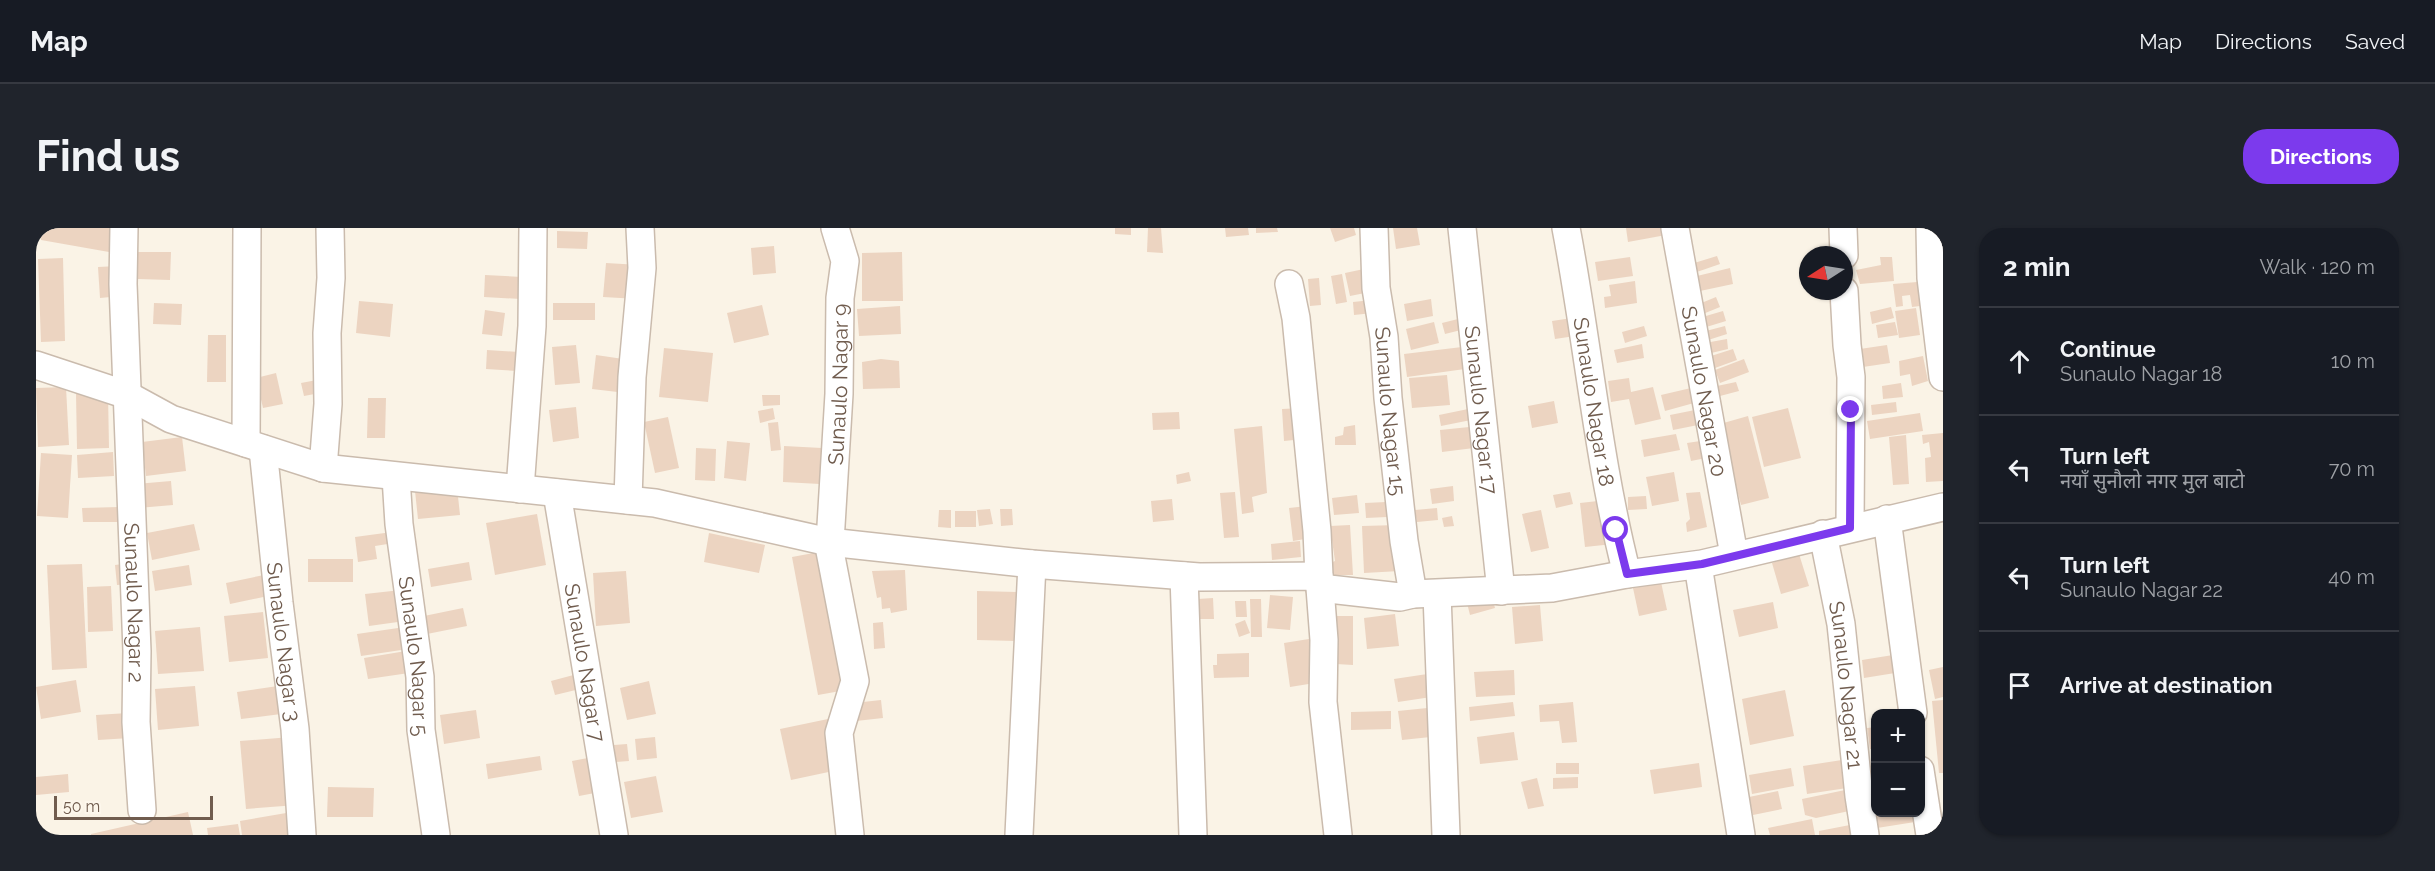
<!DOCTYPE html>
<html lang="en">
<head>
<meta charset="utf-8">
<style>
  :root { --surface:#171b24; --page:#20242c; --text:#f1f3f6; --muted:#9ea1a6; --line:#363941; --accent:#7c3aed }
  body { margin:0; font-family:Raleway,"Noto Sans Devanagari",sans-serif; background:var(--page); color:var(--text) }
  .controls { position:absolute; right:18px; bottom:18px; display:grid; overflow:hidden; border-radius:12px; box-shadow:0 2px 4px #0004 }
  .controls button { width:54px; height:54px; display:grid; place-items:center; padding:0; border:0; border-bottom:2px solid var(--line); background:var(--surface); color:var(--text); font:30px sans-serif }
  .compass { position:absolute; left:1763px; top:18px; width:54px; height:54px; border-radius:50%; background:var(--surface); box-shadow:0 2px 4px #0004; rotate:258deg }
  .scale { position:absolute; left:18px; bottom:15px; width:159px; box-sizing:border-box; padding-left:6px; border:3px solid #705c4e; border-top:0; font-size:16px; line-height:21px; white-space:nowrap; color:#705c4e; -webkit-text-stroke:4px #fdf7ec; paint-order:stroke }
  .stop { position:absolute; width:18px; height:18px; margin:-14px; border:4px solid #7c3aed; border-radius:50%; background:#fff }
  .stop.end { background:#7c3aed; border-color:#fff; box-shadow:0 2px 6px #0008 }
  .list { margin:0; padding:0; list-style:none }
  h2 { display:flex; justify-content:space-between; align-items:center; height:78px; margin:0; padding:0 24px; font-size:26px }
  h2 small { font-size:20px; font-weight:400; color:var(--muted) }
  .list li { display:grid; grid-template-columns:39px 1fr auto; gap:18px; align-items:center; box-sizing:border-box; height:108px; padding:0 24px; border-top:2px solid var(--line) }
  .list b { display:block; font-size:22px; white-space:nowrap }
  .list p { margin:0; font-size:20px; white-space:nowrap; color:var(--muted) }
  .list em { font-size:20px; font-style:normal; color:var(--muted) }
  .icon { flex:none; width:33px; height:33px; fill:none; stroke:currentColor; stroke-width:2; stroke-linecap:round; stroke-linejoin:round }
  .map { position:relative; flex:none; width:1907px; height:607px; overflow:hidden; border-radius:24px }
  header { display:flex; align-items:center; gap:36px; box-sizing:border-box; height:84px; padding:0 30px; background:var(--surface); border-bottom:2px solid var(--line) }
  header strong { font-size:28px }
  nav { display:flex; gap:33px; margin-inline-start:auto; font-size:21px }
  .intro { display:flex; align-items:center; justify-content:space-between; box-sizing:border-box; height:144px; padding:0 36px }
  h1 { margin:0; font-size:42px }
  .button { padding:15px 27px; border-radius:24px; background:var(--accent); color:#fff; font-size:21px; font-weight:700 }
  main { display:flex; gap:36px; padding:0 36px }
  aside { flex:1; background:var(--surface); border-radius:24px; box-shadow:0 2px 4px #0004 }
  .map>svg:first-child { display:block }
</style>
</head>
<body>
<header>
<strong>Map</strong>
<nav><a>Map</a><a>Directions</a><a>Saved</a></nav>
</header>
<div class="intro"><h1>Find us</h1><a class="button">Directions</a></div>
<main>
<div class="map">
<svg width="1907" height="607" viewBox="0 0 1907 607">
  <rect width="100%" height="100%" fill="#faf3e6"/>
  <g fill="#ecd4c1">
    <path d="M4,0H73V24L5,12Z"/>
    <path d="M1079,0H1095V7L1079,6Z"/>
    <path d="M1112,0H1125L1127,25L1111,24Z"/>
    <path d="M1189,0H1212L1213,7L1190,9Z"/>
    <path d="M1220,0H1241L1242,4L1220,5Z"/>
    <path d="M1294,0H1318L1320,7L1299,14Z"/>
    <path d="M1357,0H1381L1384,17L1360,21Z"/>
    <path d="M1590,0H1629L1630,7L1592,14Z"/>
    <path d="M521,3L552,4L551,21L521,20Z"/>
    <path d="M738,18L740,45L717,47L715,20Z"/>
    <path d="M102,24H135L134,52L102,51Z"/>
    <path d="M866,24L867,73H826V25Z"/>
    <path d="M1681,28L1684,36L1658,45L1655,36Z"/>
    <path d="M1594,29L1597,48L1562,53L1559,34Z"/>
    <path d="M1844,29H1856L1858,53L1824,56L1820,42L1845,37Z"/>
    <path d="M27,30L29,113L5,114L2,31Z"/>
    <path d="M570,35L604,37L602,71L567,69Z"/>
    <path d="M82,38L85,68L64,70L62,39Z"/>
    <path d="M1694,40L1697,56L1664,63L1661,48Z"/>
    <path d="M1328,41L1334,64L1314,68L1309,45Z"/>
    <path d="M1306,46L1311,74L1300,76L1295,48Z"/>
    <path d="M449,47L486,49L485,71L448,69Z"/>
    <path d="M1283,50L1285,77L1274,78L1272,51Z"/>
    <path d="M1599,53L1601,75L1569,80L1568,69L1575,68L1573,57Z"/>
    <path d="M1881,54L1884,78L1876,79L1874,67L1866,68L1867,78L1860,79L1857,56Z"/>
    <path d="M1680,69L1684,79L1662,88L1658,78Z"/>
    <path d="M1395,71L1397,88L1371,93L1368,76Z"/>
    <path d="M1336,72L1337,85L1318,87L1317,74Z"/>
    <path d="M323,73L357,76L354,109L320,105Z"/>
    <path d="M118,75L146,76L145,97L117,96Z"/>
    <rect x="517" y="75" width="42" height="17"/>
    <path d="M726,77L733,107L698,115L691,85Z"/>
    <path d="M864,78L865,106L823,108L821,81Z"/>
    <path d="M1855,79L1858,90L1836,96L1834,84Z"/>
    <path d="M1880,80L1884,107L1863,110L1859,83Z"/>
    <path d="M449,82L469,85L466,108L446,106Z"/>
    <path d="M1687,83L1690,93L1667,100L1663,90Z"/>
    <path d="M1430,89L1433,100L1409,106L1406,95Z"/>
    <path d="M1536,90L1539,108L1519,111L1516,93Z"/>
    <path d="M1398,94L1403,115L1375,122L1370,101Z"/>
    <path d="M1859,94L1862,107L1842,110L1840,97Z"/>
    <path d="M1608,98L1611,108L1589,115L1586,104Z"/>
    <path d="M1689,98L1691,106L1669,113L1666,104Z"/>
    <path d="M172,107H190V154H171Z"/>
    <path d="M1691,111L1692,121L1671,126L1669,115Z"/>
    <path d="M1606,116L1608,130L1581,135L1578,122Z"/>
    <path d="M540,117L544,155L519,157L516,119Z"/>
    <path d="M1851,117L1854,135L1820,140L1817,122Z"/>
    <path d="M1426,119L1429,141L1371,149L1368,126Z"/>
    <path d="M628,120L677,125L672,174L623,169Z"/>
    <path d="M1697,121L1701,132L1679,140L1675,128Z"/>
    <path d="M451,122L483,124L482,143L450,141Z"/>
    <path d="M560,127L594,132L590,165L556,161Z"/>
    <path d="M1887,128L1892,153L1876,158L1874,146L1864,148L1863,133Z"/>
    <path d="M845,131L863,133L864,160L827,161L826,134Z"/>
    <path d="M1708,131L1713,144L1684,155L1679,142Z"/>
    <path d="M240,145L247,176L227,180L220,150Z"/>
    <path d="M1411,147L1414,177L1376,180L1373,150Z"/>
    <path d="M1593,150L1595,164L1617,159L1625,191L1599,197L1593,171L1575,174L1572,153Z"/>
    <path d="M286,151L289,164L268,168L265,155Z"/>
    <path d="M1700,154L1703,163L1684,168L1681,158Z"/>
    <path d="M1865,155L1867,169L1847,171L1846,158Z"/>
    <path d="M30,159L33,217L2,219L0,160Z"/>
    <path d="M1655,160L1658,175L1629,183L1625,167Z"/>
    <path d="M40,165H72L73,220L41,221Z"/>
    <path d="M726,167H744V177L727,178Z"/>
    <path d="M332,170H350L349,210H331Z"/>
    <path d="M1518,173L1522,195L1496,200L1492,178Z"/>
    <path d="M1860,174L1861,184L1836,187L1835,177Z"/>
    <path d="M540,179L543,210L517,214L513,182Z"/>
    <path d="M737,180L739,191L724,195L722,183Z"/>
    <path d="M1265,180L1268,211L1248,213L1246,181Z"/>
    <path d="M1437,180L1440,191L1405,198L1403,187Z"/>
    <path d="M1752,180L1765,230L1728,239L1716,189Z"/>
    <path d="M1664,181L1667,196L1637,202L1634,187Z"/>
    <path d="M1143,184L1144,201L1117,202L1116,185Z"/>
    <path d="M1884,185L1887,203L1834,211L1831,193Z"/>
    <path d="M1712,188L1733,270L1705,277L1684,196Z"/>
    <path d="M632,189L643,240L619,245L608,194Z"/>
    <path d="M742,194L745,222L735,223L732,195Z"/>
    <path d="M1319,197L1320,217H1299V209L1307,207L1308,199Z"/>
    <path d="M1226,198L1231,265L1216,269L1218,284L1206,286L1198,201Z"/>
    <path d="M1443,198L1446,219L1406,224L1404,202Z"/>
    <path d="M1907,205V253L1890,254L1889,230L1895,229L1893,214L1887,216L1886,207Z"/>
    <path d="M1640,206L1644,222L1608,229L1605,212Z"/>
    <path d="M1870,207L1873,256L1857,257L1853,209Z"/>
    <path d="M146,209L150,243L110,248L106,214Z"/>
    <path d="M1671,212L1675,229L1655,233L1651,215Z"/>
    <path d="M691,213L714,215L710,253L688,250Z"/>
    <path d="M748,218L786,220L784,256L747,254Z"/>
    <path d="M660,220L680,221L679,253L659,252Z"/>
    <path d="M77,224L78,248L42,250L41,227Z"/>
    <path d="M5,225L36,227L32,290L1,288Z"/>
    <path d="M1153,244L1155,253L1141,256L1140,247Z"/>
    <path d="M1638,244L1643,273L1616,278L1610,249Z"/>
    <path d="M135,253L137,277L102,280L100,256Z"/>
    <path d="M1417,258L1418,273L1396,276L1394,261Z"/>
    <path d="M421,259L424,287L382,291L379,263Z"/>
    <path d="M1199,264L1203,309L1188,310L1184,265Z"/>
    <path d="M1534,264L1537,276L1520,280L1517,267Z"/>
    <path d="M1664,264L1671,299L1651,304L1650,295L1654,291L1650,265Z"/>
    <path d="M1321,267L1323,285L1298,287L1296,270Z"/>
    <path d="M1610,268L1611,281L1592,282V269Z"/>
    <path d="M1136,271L1138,292L1117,294L1115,273Z"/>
    <path d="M1571,272L1577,316L1549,319L1544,275Z"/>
    <path d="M1350,274L1351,289L1330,290L1329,275Z"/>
    <path d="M1271,278L1275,310L1257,313L1253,280Z"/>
    <path d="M83,279L84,294H47L46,280Z"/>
    <path d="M1401,280L1402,292L1381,294L1379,282Z"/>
    <path d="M954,281L957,296L943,298L941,282Z"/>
    <path d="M964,281H976L977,297L965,298Z"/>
    <path d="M903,282H915V300L902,299Z"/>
    <path d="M1505,282L1513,320L1495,324L1486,286Z"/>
    <rect x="919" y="283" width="21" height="16"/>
    <path d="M501,286L510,337L459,347L450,295Z"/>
    <path d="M1416,288L1418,298L1408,299L1406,290Z"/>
    <path d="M158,296L164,322L116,332L111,305Z"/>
    <path d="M1314,297L1317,347H1294L1292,336L1299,333L1294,298Z"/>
    <path d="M1362,297L1364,343L1328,345L1326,298Z"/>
    <path d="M356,304L358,315L339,318L341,331L322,334L319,309Z"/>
    <path d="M673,305L729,317L723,345L668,334Z"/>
    <path d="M1264,313L1265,329L1236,332L1235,316Z"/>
    <path d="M783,324L810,462L782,467L756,329Z"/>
    <path d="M1763,326L1773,358L1745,366L1736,335Z"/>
    <rect x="272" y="331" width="45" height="23"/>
    <path d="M433,334L436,352L395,359L392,341Z"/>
    <path d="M94,335L96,356L81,357L79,337Z"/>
    <path d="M46,336L51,440L16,442L11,337Z"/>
    <path d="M153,337L156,357L119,363L116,343Z"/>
    <path d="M869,342L871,382L855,385L854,380L846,381L845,369L841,370L836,343Z"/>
    <path d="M590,343L594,395L560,398L557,345Z"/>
    <path d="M228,347L232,368L194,376L190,355Z"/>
    <path d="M1625,354L1631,382L1603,388L1597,360Z"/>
    <path d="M75,358L77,403L52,404L51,359Z"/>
    <path d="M365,362L369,393L333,398L329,366Z"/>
    <path d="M941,363L981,364L980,413L941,412Z"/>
    <path d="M1455,365L1459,380L1434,387L1430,371Z"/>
    <path d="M1234,367L1257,369L1254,402L1231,400Z"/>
    <path d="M1177,370L1178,391H1163L1162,371Z"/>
    <path d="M1214,371H1225L1226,409H1215Z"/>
    <path d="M1199,373H1210L1211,389H1200Z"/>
    <path d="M1737,374L1742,400L1703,409L1697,382Z"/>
    <path d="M1504,377L1507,413L1479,416L1476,379Z"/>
    <path d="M427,380L431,398L391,406L388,388Z"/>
    <path d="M227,384L232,430L193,434L188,388Z"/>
    <path d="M1359,386L1363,418L1331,421L1328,390Z"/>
    <path d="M1300,388H1317V437L1300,436Z"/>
    <path d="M1209,392L1214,405L1203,409L1199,396Z"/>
    <path d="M847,394L849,420L838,421L837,395Z"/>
    <path d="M164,399L168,443L122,446L119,403Z"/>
    <path d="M369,399L372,421L325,428L321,406Z"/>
    <path d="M1279,410L1285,454L1254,459L1248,415Z"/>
    <path d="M370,423L373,445L332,451L328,430Z"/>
    <path d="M1213,425V449L1178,450L1177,437H1181V426Z"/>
    <path d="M1857,427L1859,445L1828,450L1826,432Z"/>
    <path d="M1907,439V469L1899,471L1893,442Z"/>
    <path d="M1478,442L1479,467L1440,469L1438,444Z"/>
    <path d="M545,445L548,460L519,467L515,453Z"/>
    <path d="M1398,445L1402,468L1362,474L1358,451Z"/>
    <path d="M40,452L45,484L5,491L0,459Z"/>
    <path d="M613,453L620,486L591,492L584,460Z"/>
    <path d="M159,458L163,498L122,502L119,461Z"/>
    <path d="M242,458L245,486L205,491L201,464Z"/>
    <path d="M1749,462L1758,508L1714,517L1706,471Z"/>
    <path d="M845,472L847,490L820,493L818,475Z"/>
    <path d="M1907,472V545H1903L1896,473Z"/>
    <path d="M1477,474L1479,488L1434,493L1433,479Z"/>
    <path d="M1537,474L1541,514L1526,515L1523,493L1504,494L1503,477Z"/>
    <path d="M1401,479L1404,508L1366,512L1362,483Z"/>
    <path d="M440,482L444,510L408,516L404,487Z"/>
    <path d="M1355,483V501L1315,502V484Z"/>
    <path d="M92,485L94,510L62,512L60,487Z"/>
    <path d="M792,491L802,542L755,552L744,501Z"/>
    <path d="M1840,499V521H1834L1831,500Z"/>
    <path d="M1478,504L1482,532L1444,536L1441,509Z"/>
    <path d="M255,509L261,577L210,581L204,513Z"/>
    <path d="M619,509L621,530L601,532L599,511Z"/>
    <path d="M591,516L593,533L580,534L578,517Z"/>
    <path d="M504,528L506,542L452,551L450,536Z"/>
    <path d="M557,529L564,564L543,568L536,533Z"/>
    <path d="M1806,532L1811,560L1771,566L1767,538Z"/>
    <rect x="1520" y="535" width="23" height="11"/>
    <path d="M1663,535L1666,559L1618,566L1614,542Z"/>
    <path d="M1755,540L1758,558L1716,566L1713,547Z"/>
    <path d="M32,546L33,564L0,567V549Z"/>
    <path d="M620,548L627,584L595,590L588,554Z"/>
    <path d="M1542,549V560L1517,561V550Z"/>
    <path d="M1501,550L1508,578L1492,581L1485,554Z"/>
    <path d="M292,559L338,560L337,589H291Z"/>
    <path d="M1814,561L1818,582L1780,590L1769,587L1766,571Z"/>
    <path d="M1742,563L1746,581L1717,587L1713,569Z"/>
    <path d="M152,584L157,607H55V606Z"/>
    <path d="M256,584L260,607H206L204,593Z"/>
    <path d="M1877,584L1879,594L1841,600L1839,586Z"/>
    <path d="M1776,591L1779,607H1734L1732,600Z"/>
    <path d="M202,596L204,607H172L171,600Z"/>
    <path d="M1819,596L1822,607H1783V603Z"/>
  </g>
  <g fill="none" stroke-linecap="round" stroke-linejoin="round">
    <defs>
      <g id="minor">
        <path id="s1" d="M88,0L87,56L101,423L100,494L106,582"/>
        <path id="s2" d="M1338,0L1340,60L1348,109L1352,170L1368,313L1377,366"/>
        <path id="s3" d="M1426,0L1465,363"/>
        <path id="s4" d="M1530,0C1552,115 1562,233 1591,346"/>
        <path id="s5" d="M1639,0L1698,327"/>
        <path d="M1807,0L1808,27"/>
        <path d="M1894,0L1895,50L1907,149"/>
        <path d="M1253,56L1260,90L1281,303L1283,348"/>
        <path d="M1808,63L1811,117L1815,149L1814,300"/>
        <path d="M0,137L91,167L135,191L287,240L619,275L793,314L996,336L1163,349L1283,348L1284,360L1364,369L1377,366L1516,360L1591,346L1666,336L1907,279"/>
        <path d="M210,215L211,0"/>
        <path id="s6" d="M227,221L243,375L259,501L266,607"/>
        <path d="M287,240L292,176L291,105L295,50L294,0"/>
        <path id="s7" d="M360,249L363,296L384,449L385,502L400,607"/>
        <path d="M484,261L496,98L497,0"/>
        <path id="s8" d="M521,265L578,607"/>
        <path d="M592,272L596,149L606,40L604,0"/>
        <path d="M1851,291L1877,485"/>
        <path id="s9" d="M1787,306L1805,396L1823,568L1829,607"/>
        <path d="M792,313L819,453L803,505L814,607"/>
        <path id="s10" d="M794,314L803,166L804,70L809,33L799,0"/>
        <path d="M1662,337L1705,607"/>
        <path d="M1148,348L1157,607"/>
        <path d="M1284,360L1288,412L1287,474L1302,607"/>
        <path d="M1401,366L1410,607"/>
        <path d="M1884,542L1894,607"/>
        <path d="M983,607L996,336"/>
      </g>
    </defs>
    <use href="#minor" stroke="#cabbad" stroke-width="30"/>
    <use href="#minor" stroke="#fff" stroke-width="27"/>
  </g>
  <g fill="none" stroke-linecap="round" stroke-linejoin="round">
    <path stroke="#7c3aed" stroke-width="8" d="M1580,302L1591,346L1666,336L1814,300L1815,182"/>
  </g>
  <g text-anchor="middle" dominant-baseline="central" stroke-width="4.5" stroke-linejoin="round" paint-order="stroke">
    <g font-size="21" fill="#705c4e" stroke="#fdf7ec">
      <text stroke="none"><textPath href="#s10" startOffset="158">Sunaulo Nagar 9</textPath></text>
      <text stroke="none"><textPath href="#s5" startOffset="166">Sunaulo Nagar 20</textPath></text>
      <text stroke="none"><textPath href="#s4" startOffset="176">Sunaulo Nagar 18</textPath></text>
      <text stroke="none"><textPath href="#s3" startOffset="183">Sunaulo Nagar 17</textPath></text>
      <text stroke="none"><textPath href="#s2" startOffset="184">Sunaulo Nagar 15</textPath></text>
      <text stroke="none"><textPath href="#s1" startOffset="375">Sunaulo Nagar 2</textPath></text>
      <text stroke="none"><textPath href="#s6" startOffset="194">Sunaulo Nagar 3</textPath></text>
      <text stroke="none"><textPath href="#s7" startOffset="180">Sunaulo Nagar 5</textPath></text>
      <text stroke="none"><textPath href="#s8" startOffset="172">Sunaulo Nagar 7</textPath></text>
      <text stroke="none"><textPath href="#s9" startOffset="153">Sunaulo Nagar 21</textPath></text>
    </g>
  </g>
</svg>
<div class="controls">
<button>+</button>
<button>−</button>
</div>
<svg class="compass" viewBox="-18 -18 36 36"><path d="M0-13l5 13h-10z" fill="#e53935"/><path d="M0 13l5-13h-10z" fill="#9ea1a6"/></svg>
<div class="scale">50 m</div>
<div class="stop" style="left:1580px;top:302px"></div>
<div class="stop end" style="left:1815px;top:182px"></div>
</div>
<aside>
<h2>2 min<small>Walk · 120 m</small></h2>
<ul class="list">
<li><svg class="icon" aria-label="ahead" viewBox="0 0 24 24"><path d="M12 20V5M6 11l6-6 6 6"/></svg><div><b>Continue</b><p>Sunaulo Nagar 18</p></div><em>10 m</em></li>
<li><svg class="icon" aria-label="left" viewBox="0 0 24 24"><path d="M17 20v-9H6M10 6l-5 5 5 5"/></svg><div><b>Turn left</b><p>नयाँ सुनौलो नगर मुल बाटो</p></div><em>70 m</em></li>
<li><svg class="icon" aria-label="left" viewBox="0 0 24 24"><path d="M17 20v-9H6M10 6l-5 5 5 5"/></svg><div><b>Turn left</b><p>Sunaulo Nagar 22</p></div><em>40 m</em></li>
<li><svg class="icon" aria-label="arrive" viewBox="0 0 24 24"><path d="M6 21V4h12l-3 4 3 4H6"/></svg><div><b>Arrive at destination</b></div></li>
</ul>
</aside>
</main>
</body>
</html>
